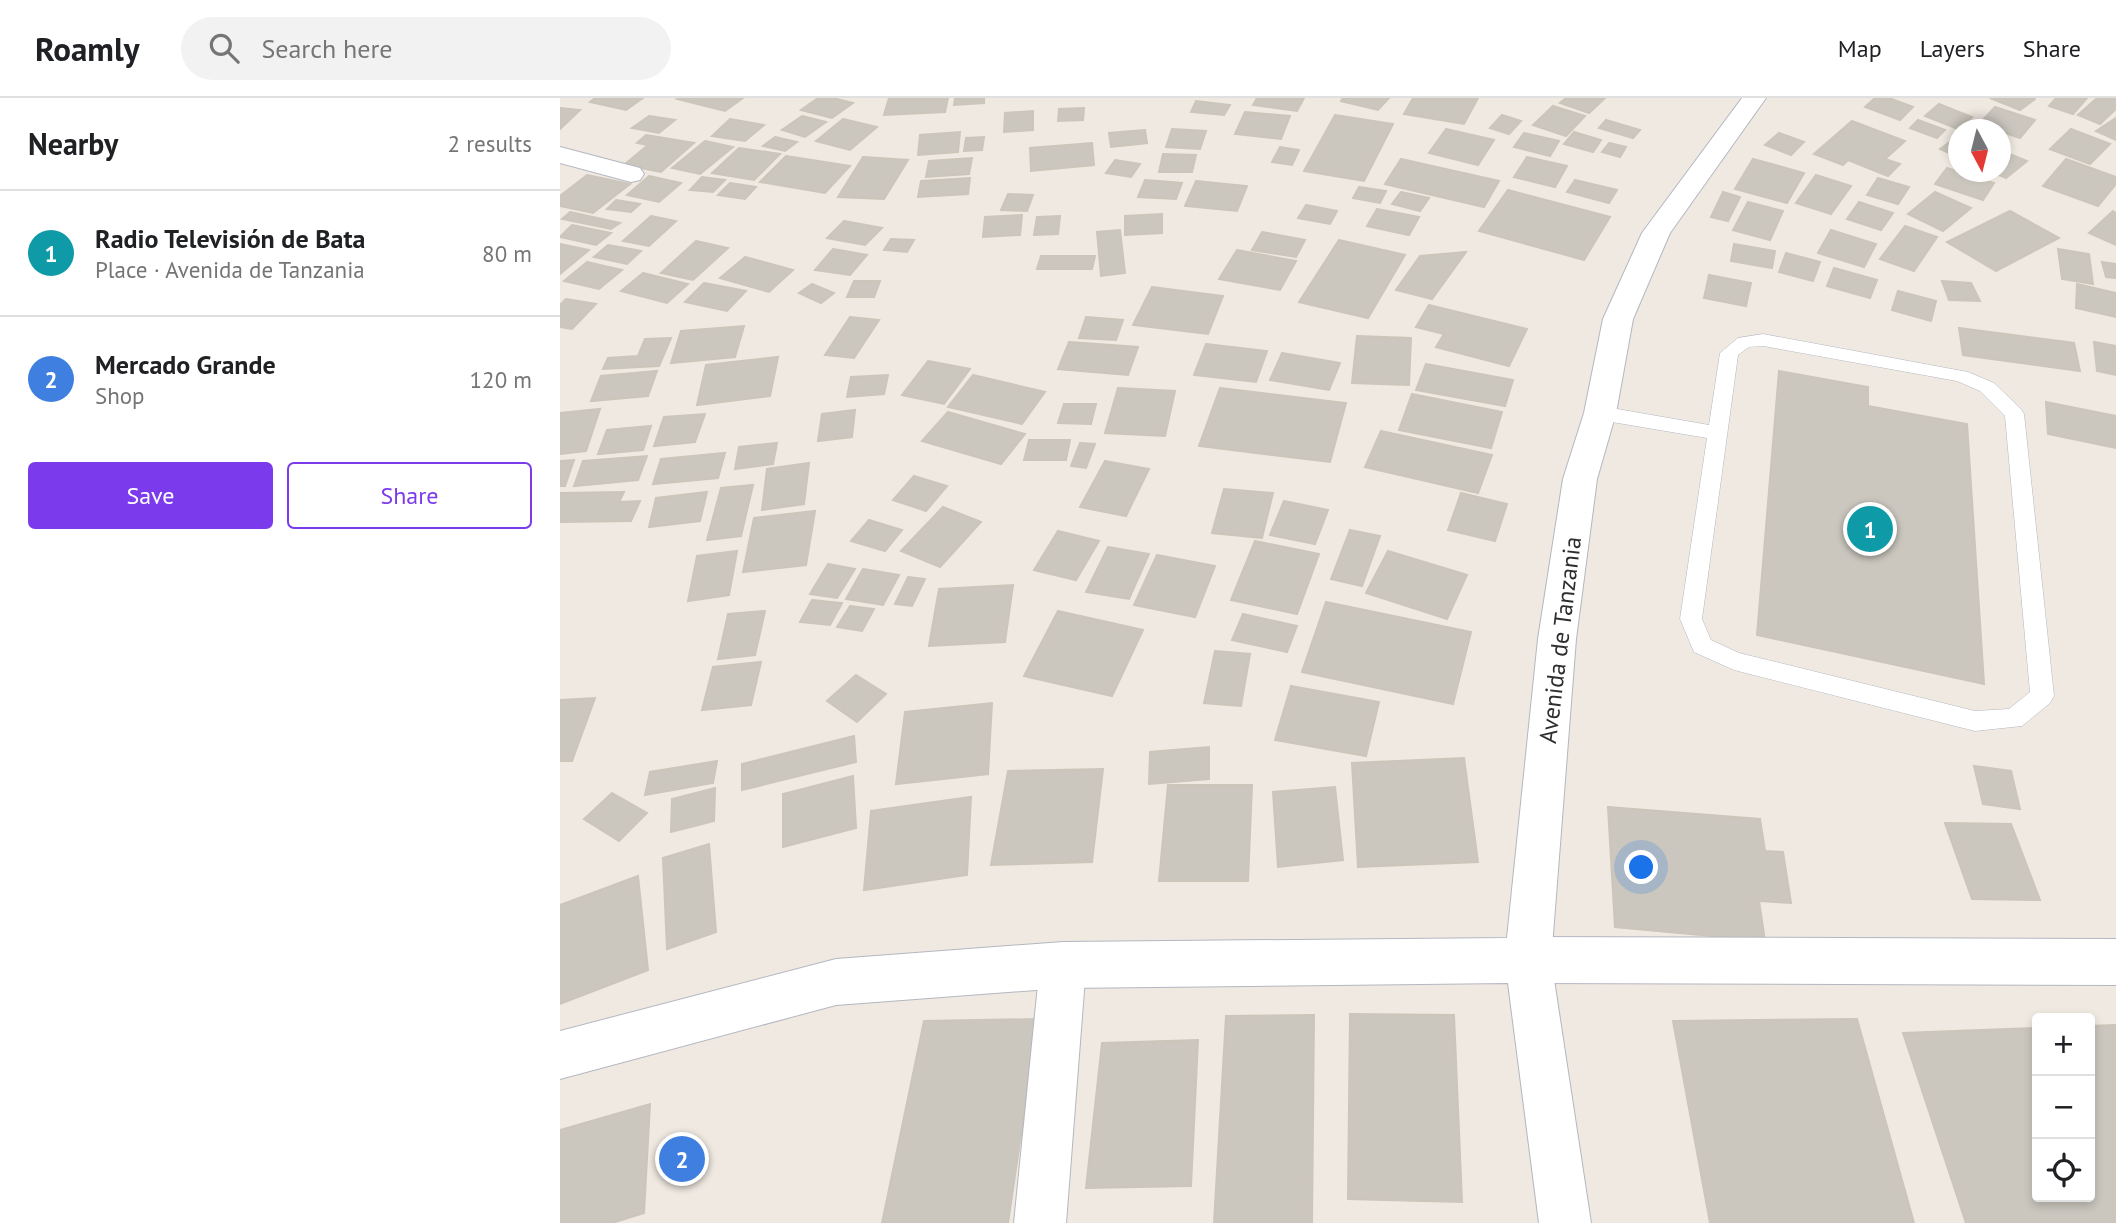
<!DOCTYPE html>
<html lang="en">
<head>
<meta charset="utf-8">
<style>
  :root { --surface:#fff; --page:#f2f2f2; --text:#202124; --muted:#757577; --line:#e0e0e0; --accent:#7c3aed }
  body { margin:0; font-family:"PT Sans",sans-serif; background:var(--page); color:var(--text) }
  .controls { position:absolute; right:21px; bottom:21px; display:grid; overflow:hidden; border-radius:7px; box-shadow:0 4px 10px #0003 }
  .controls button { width:63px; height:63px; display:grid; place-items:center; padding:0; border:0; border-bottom:2px solid var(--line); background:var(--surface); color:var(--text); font:35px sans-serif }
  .compass { position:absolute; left:1388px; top:21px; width:63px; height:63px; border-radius:50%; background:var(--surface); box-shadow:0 4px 10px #0003; rotate:173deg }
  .you { position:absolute; left:1082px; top:770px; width:24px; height:24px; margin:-18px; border:5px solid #fff; border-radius:50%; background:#1a73e8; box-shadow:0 0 0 10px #1a73e833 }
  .badge { display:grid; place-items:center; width:46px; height:46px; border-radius:50%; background:var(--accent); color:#fff; font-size:23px; font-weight:700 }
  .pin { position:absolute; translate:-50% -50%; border:4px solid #fff; box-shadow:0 2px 7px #0006 }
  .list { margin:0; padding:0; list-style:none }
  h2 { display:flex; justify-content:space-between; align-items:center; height:91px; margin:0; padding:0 28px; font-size:30px }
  h2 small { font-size:23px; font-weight:400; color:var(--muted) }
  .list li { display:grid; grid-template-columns:46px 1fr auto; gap:21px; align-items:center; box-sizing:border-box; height:126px; padding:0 28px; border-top:2px solid var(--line) }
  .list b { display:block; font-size:26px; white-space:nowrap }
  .list p { margin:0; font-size:23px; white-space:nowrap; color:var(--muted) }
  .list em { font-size:23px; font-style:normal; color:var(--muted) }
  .actions { display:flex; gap:14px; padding:21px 28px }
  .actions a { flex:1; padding:16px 0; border:2px solid var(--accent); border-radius:7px; text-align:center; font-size:24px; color:var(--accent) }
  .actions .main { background:var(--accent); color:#fff }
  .icon { flex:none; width:38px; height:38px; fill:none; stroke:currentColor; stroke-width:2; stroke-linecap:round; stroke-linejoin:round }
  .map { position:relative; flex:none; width:1556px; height:1125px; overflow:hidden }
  header { display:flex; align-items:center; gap:42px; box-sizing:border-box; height:98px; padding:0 35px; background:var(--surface); border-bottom:2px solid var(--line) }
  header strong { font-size:33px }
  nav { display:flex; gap:38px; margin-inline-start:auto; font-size:24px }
  .search { width:490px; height:63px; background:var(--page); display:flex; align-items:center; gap:18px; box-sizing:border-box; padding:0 24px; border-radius:38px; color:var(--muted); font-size:26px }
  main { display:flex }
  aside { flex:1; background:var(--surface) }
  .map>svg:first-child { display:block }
</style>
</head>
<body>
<header>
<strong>Roamly</strong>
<div class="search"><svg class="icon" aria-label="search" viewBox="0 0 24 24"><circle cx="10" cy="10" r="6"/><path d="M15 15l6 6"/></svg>Search here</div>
<nav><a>Map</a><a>Layers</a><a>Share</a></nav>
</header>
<main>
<aside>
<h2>Nearby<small>2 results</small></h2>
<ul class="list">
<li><span class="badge" style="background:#0f9aa8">1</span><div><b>Radio Televisión de Bata</b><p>Place · Avenida de Tanzania</p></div><em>80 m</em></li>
<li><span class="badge" style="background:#3f7fe0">2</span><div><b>Mercado Grande</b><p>Shop</p></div><em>120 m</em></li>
</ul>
<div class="actions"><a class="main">Save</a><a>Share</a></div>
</aside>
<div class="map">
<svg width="1556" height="1125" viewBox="0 0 1556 1125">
  <rect width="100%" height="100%" fill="#efe9e1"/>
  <g fill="#cbc7bf" stroke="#cbc5ba" stroke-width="2">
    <path d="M35,0H83L66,12L30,4Z"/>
    <path d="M119,0H183L165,13L117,1Z"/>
    <path d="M258,0H273L293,5L272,20L241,12Z"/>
    <path d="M329,0H388L385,14L324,17Z"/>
    <path d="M395,0H424V5L394,7Z"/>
    <path d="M697,0H744L737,13L693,7Z"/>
    <path d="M783,0H829L818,12L781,3Z"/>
    <path d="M853,0H918L904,26L844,16Z"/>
    <path d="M1006,0H1045L1029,15L1000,5Z"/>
    <path d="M1315,0H1329L1353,9L1340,22L1305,9Z"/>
    <path d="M1430,0H1474L1475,1L1460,12Z"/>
    <path d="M1496,0H1527L1513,16L1489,8Z"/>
    <path d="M1537,0H1556V11L1540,26L1518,17Z"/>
    <path d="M636,3L670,7L664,17L631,14Z"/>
    <path d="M1379,6L1412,19L1398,31L1365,18Z"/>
    <path d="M993,8L1025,18L1006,38L973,27Z"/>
    <path d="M1435,9L1475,22L1460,40L1419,26Z"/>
    <path d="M0,10L20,12L0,31Z"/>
    <path d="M524,10L523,22L498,23L499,11Z"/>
    <path d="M473,13V32L444,34L445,15Z"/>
    <path d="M685,14L730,18L721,41L675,36Z"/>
    <path d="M775,17L833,26L804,83L744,73Z"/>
    <path d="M942,17L961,23L949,36L930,30Z"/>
    <path d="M89,18L115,22L99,35L72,30Z"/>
    <path d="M242,18L266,24L245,39L222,32Z"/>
    <path d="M1556,20V42L1536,33Z"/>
    <path d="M170,21L204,27L185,43L152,38Z"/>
    <path d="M283,21L317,29L290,52L256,43Z"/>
    <path d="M1046,22L1080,32L1073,40L1039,30Z"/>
    <path d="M1358,22L1385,32L1377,40L1350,30Z"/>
    <path d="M1292,23L1345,43L1325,61L1340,66L1328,78L1288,62L1283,67L1254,56Z"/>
    <path d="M612,31L646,33L640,51L606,49Z"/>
    <path d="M886,31L934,42L918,67L869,55Z"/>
    <path d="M1511,31L1550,46L1530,66L1490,51Z"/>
    <path d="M585,32L587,45L551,49L549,35Z"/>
    <path d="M400,34L398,54L358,57L360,37Z"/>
    <path d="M1014,34L1041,42L1033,54L1004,46Z"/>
    <path d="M964,35L999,43L990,58L954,49Z"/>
    <path d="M1219,35L1244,44L1231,57L1205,47Z"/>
    <path d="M86,37L134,45L101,74L64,67L88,47L77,45Z"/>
    <path d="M1398,38V59L1380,51Z"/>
    <path d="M215,39L237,44L225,53L203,48Z"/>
    <path d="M424,39L422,52L404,53L406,40Z"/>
    <path d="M145,43L173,49L140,76L112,70Z"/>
    <path d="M532,45L534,67L471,73L470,50Z"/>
    <path d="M1049,45L1066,49L1060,59L1042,54Z"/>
    <path d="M720,49L739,52L732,67L712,64Z"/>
    <path d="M179,50L220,56L194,82L152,75Z"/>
    <path d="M1440,52L1467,63L1446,80L1432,74H1440Z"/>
    <path d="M603,56L636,57L632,74H599Z"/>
    <path d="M226,58L290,68L265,95L200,84Z"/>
    <path d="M303,59L348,62L324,101L278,99Z"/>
    <path d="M967,59L1007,68L995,89L954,79Z"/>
    <path d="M412,60L409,76L366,79L369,63Z"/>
    <path d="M841,61L939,83L924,109L825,86Z"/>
    <path d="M1193,61L1244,75L1227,105L1175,91Z"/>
    <path d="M1506,61L1556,79V86L1538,108L1483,88Z"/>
    <path d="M555,62L580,66L571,79L546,75Z"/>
    <path d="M1387,70L1434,85L1423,102L1375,86Z"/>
    <path d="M27,77L70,86L33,115L0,108V98Z"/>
    <path d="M1256,77L1291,88L1271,116L1236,105Z"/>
    <path d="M89,78L121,85L99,104L67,97Z"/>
    <path d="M142,79L165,82L153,94L130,92Z"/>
    <path d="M410,80L408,96L358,99L361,83Z"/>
    <path d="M1318,80L1349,89L1338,106L1307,97Z"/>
    <path d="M585,82L622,85L616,101L578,99Z"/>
    <path d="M1015,82L1057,92L1049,105L1007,94Z"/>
    <path d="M636,83L687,88L677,113L625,108Z"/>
    <path d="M170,85L196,89L185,101L158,97Z"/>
    <path d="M799,89L826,93L820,105L793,100Z"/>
    <path d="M948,92L1050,119L1024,162L919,133Z"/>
    <path d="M841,94L869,100L860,113L832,106Z"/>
    <path d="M1163,94L1180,99L1168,123L1151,119Z"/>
    <path d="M1375,94L1411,110L1383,133L1348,116Z"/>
    <path d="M448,96L473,97L467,113L441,112Z"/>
    <path d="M56,102L80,106L71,114L47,111Z"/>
    <path d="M1188,104L1223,113L1210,142L1173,132Z"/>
    <path d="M1299,104L1333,115L1321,132L1287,121Z"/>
    <path d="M746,107L777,113L770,126L738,120Z"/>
    <path d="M817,111L859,119L849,137L807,128Z"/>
    <path d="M1450,113L1499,140L1436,173L1387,144Z"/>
    <path d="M1553,113L1556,115V147L1529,135Z"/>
    <path d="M10,114L60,125L51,131L2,121Z"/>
    <path d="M602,116V135L565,137V118Z"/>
    <path d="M462,117L460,137L423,139L425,119Z"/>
    <path d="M91,118L116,123L89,148L63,143Z"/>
    <path d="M500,118L498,136L474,137L477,119Z"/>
    <path d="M284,123L322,130L305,147L267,140Z"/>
    <path d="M12,127L51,135L36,147L0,139Z"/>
    <path d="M1345,128L1377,139L1354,173L1320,161Z"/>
    <path d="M560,132L565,175L541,178L537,134Z"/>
    <path d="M1271,132L1316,146L1304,169L1258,155Z"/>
    <path d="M702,134L745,142L736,159L692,152Z"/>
    <path d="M331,141L354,142L347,154L324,152Z"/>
    <path d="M779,142L845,157L808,220L739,204Z"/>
    <path d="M136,143L168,150L133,182L101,175Z"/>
    <path d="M0,146L29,152L0,176Z"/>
    <path d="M1174,146L1215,153L1212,170L1171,163Z"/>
    <path d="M48,147L81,153L67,166L34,159Z"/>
    <path d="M273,151L307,157L290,177L255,172Z"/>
    <path d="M1498,151L1529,156L1533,186L1502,181Z"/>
    <path d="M677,152L736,163L720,192L659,181Z"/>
    <path d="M906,154L872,201L836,192L860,158Z"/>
    <path d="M1226,155L1260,164L1253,183L1219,174Z"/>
    <path d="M481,158H535L532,171H477Z"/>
    <path d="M185,159L233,172L209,194L160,180Z"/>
    <path d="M27,164L62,172L39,191L4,183Z"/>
    <path d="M1542,164L1556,166V180L1546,179Z"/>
    <path d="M1274,170L1317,182L1310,200L1267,188Z"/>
    <path d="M83,175L128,186L107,205L61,193Z"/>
    <path d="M1149,177L1191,185L1186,208L1144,200Z"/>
    <path d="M294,183H320L314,199H287Z"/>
    <path d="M1382,183L1411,185L1420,203L1389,202Z"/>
    <path d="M144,185L186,193L167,213L125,204Z"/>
    <path d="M252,186L274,195L261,205L239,195Z"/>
    <path d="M1517,186L1556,195V219L1516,210Z"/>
    <path d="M592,189L663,198L648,236L573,227Z"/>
    <path d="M1338,193L1376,203L1371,223L1332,212Z"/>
    <path d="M6,201L36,206L12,231L0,229V207Z"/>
    <path d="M869,207L967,231L949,268L876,249L884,236L856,229Z"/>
    <path d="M290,219L319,222L294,260L265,257Z"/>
    <path d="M526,219L563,222L556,242L519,240Z"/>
    <path d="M184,228L175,259L111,265L121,233Z"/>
    <path d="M1399,230L1514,245L1520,273L1403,257Z"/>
    <path d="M797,238L851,240L849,287L792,285Z"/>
    <path d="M111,240L99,268L43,271L48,260L78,258L85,241Z"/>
    <path d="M509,244L578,249L568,277L498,271Z"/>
    <path d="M1534,244L1556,248V277L1537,273Z"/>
    <path d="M646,246L707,253L696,284L634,277Z"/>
    <path d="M722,255L780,265L769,292L710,282Z"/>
    <path d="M218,259L210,298L137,307L146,267Z"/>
    <path d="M368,263L410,271L384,306L342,297Z"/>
    <path d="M866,266L953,282L945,308L856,292Z"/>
    <path d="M97,273L88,298L31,303L41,278Z"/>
    <path d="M1219,273L1308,289V308L1407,326L1424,586L1197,537Z"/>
    <path d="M328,277L324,296L287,299L291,279Z"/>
    <path d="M413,277L485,294L462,326L388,309Z"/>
    <path d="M558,290L615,293L605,338L545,335Z"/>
    <path d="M660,290L786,305L770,364L639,348Z"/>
    <path d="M852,296L942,314L931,350L839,332Z"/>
    <path d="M1486,304L1556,318V350L1488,336Z"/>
    <path d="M504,306H536L531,326L498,325Z"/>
    <path d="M40,311L26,353L0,356V315Z"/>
    <path d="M295,312L292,339L258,343L262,316Z"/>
    <path d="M388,314L465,336L441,366L362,343Z"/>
    <path d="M145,316L135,344L94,348L104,319Z"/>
    <path d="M91,328L83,352L38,356L47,332Z"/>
    <path d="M821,333L932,357L918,395L805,369Z"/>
    <path d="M469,342H510L506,362H464Z"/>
    <path d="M217,345L213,366L175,371L179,349Z"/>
    <path d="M520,345L535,346L526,370L511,368Z"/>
    <path d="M165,355L158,380L93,386L101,361Z"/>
    <path d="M87,358L78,382L14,388L23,363Z"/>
    <path d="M14,362L5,388H0V363Z"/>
    <path d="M545,363L589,371L566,418L520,409Z"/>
    <path d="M249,365L244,406L202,412L207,371Z"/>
    <path d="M354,378L387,388L366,413L333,402Z"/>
    <path d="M193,387L181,438L147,442L161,390Z"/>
    <path d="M664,391L713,395L702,440L652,435Z"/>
    <path d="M64,394L59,404L80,403L71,423L0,424V395Z"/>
    <path d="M147,394L140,423L89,429L96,400Z"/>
    <path d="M901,395L947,406L935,443L888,432Z"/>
    <path d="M724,403L768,412L755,446L710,437Z"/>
    <path d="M383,409L421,424L380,469L341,453Z"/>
    <path d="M255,413L246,467L183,474L194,420Z"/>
    <path d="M309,422L342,432L325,453L291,443Z"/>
    <path d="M790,432L820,438L802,488L771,481Z"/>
    <path d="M498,433L539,443L516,482L474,472Z"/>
    <path d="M695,443L759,456L737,516L671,502Z"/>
    <path d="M548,449L589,456L569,501L526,494Z"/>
    <path d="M177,453L169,497L128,503L137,458Z"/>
    <path d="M828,453L907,477L887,521L806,495Z"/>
    <path d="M597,457L655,468L635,519L574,507Z"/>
    <path d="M268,466L295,471L277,500L250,496Z"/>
    <path d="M303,471L339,477L323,507L286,501Z"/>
    <path d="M348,479L365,481L352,508L335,506Z"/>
    <path d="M453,487L445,544L369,548L379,491Z"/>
    <path d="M252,502L282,505L270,527L240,524Z"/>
    <path d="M766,504L911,534L893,606L742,574Z"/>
    <path d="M290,508L314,511L302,533L277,529Z"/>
    <path d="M205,513L195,557L158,561L168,516Z"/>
    <path d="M498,513L583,532L552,598L464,578Z"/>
    <path d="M683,516L737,528L727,554L672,542Z"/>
    <path d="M655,553L690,556L681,608L644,605Z"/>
    <path d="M201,564L191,607L142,612L153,569Z"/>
    <path d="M296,577L326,596L297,624L267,603Z"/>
    <path d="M731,588L819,604L806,658L715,642Z"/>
    <path d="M35,600L12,663H0V602Z"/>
    <path d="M432,605L428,676L336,686L345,614Z"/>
    <path d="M294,638L296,664L182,692V666Z"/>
    <path d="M649,649V681L589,686L590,654Z"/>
    <path d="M904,660L918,764L798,769L792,665Z"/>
    <path d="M157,663L153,685L85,697L90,674Z"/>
    <path d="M1414,668L1451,673L1460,711L1423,706Z"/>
    <path d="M543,671L532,764L431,767L448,673Z"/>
    <path d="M293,678L296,730L223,749V696Z"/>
    <path d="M608,687H692L688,783H599Z"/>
    <path d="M775,689L783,762L718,769L713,694Z"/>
    <path d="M155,690L154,723L111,734L112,701Z"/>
    <path d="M52,695L87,715L59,743L24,721Z"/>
    <path d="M411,699L407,777L304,792L311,713Z"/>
    <path d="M1048,709L1200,721L1205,753L1223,754L1231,805L1199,803L1205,843L1055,829Z"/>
    <path d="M1385,725L1451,726L1480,802L1412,801Z"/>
    <path d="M149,746L156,834L107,851L103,760Z"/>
    <path d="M78,778L88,872L0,906V807Z"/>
    <path d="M790,916L894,917L902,1104L788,1101Z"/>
    <path d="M754,917L752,1125H654L666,918Z"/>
    <path d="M478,921L448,1125H322L364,923Z"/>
    <path d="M1297,921L1354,1125H1150L1113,923Z"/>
    <path d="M1556,927V1125H1406L1343,935L1477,930V1099H1530V928Z"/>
    <path d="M638,942L631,1088L526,1090L542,945Z"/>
    <path d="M90,1006L84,1115L52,1125H0V1032Z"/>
  </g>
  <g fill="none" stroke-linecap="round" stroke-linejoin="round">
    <defs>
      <path id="service" d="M1203,236L1408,274L1434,285L1461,311L1464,316L1494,598L1490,605L1462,628L1415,633L1174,572L1134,554L1120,521L1147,340L1040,322L1033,320L1030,315L1033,310L1040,308L1149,327L1160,255L1178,240ZM1203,248L1397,283L1420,293L1445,318L1470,594L1449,611L1415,613L1179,555L1151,542L1142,521L1178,257L1189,249Z"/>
      <g id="minor">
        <path d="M0,49L80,70L84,76L80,82L71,84L0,65Z"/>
        <path d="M968,839L1556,841V887L968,885L952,878L945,862L952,846Z"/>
        <path d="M503,844L519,851L526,867L506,1125H454L480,867L487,851Z"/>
      </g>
      <path id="secondary" d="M1182,0H1206L1110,135L1073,221L1056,315L1037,381L1016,541L991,862L1031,1125H979L948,885L503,890L276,907L0,981V933L276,861L503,844L947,840L978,541L1003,381L1024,315L1043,221L1082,135Z"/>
    </defs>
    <use href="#service" stroke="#b4b7c1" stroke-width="1"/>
    <use href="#minor" stroke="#b4b7c1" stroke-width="2"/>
    <use href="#secondary" stroke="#b4b7c1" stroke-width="2"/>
    <use href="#service" fill="#fff" fill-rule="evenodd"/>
    <use href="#minor" fill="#fff" fill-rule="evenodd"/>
    <use href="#secondary" fill="#fff" fill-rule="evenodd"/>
  </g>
  <g text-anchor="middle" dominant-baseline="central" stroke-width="6" stroke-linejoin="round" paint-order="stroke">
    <g font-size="24" fill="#2e2e2e" stroke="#fff">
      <text transform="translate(1000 542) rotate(-83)">Avenida de Tanzania</text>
    </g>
  </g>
</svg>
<div class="controls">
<button>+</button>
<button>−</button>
<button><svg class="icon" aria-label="locate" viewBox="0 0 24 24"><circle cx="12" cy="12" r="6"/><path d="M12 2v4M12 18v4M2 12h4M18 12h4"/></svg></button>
</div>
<svg class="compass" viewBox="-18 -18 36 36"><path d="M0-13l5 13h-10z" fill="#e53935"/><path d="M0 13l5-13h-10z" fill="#757577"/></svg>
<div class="you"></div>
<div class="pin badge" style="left:1310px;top:431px;background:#0f9aa8">1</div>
<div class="pin badge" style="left:122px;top:1061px;background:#3f7fe0">2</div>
</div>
</main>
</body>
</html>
